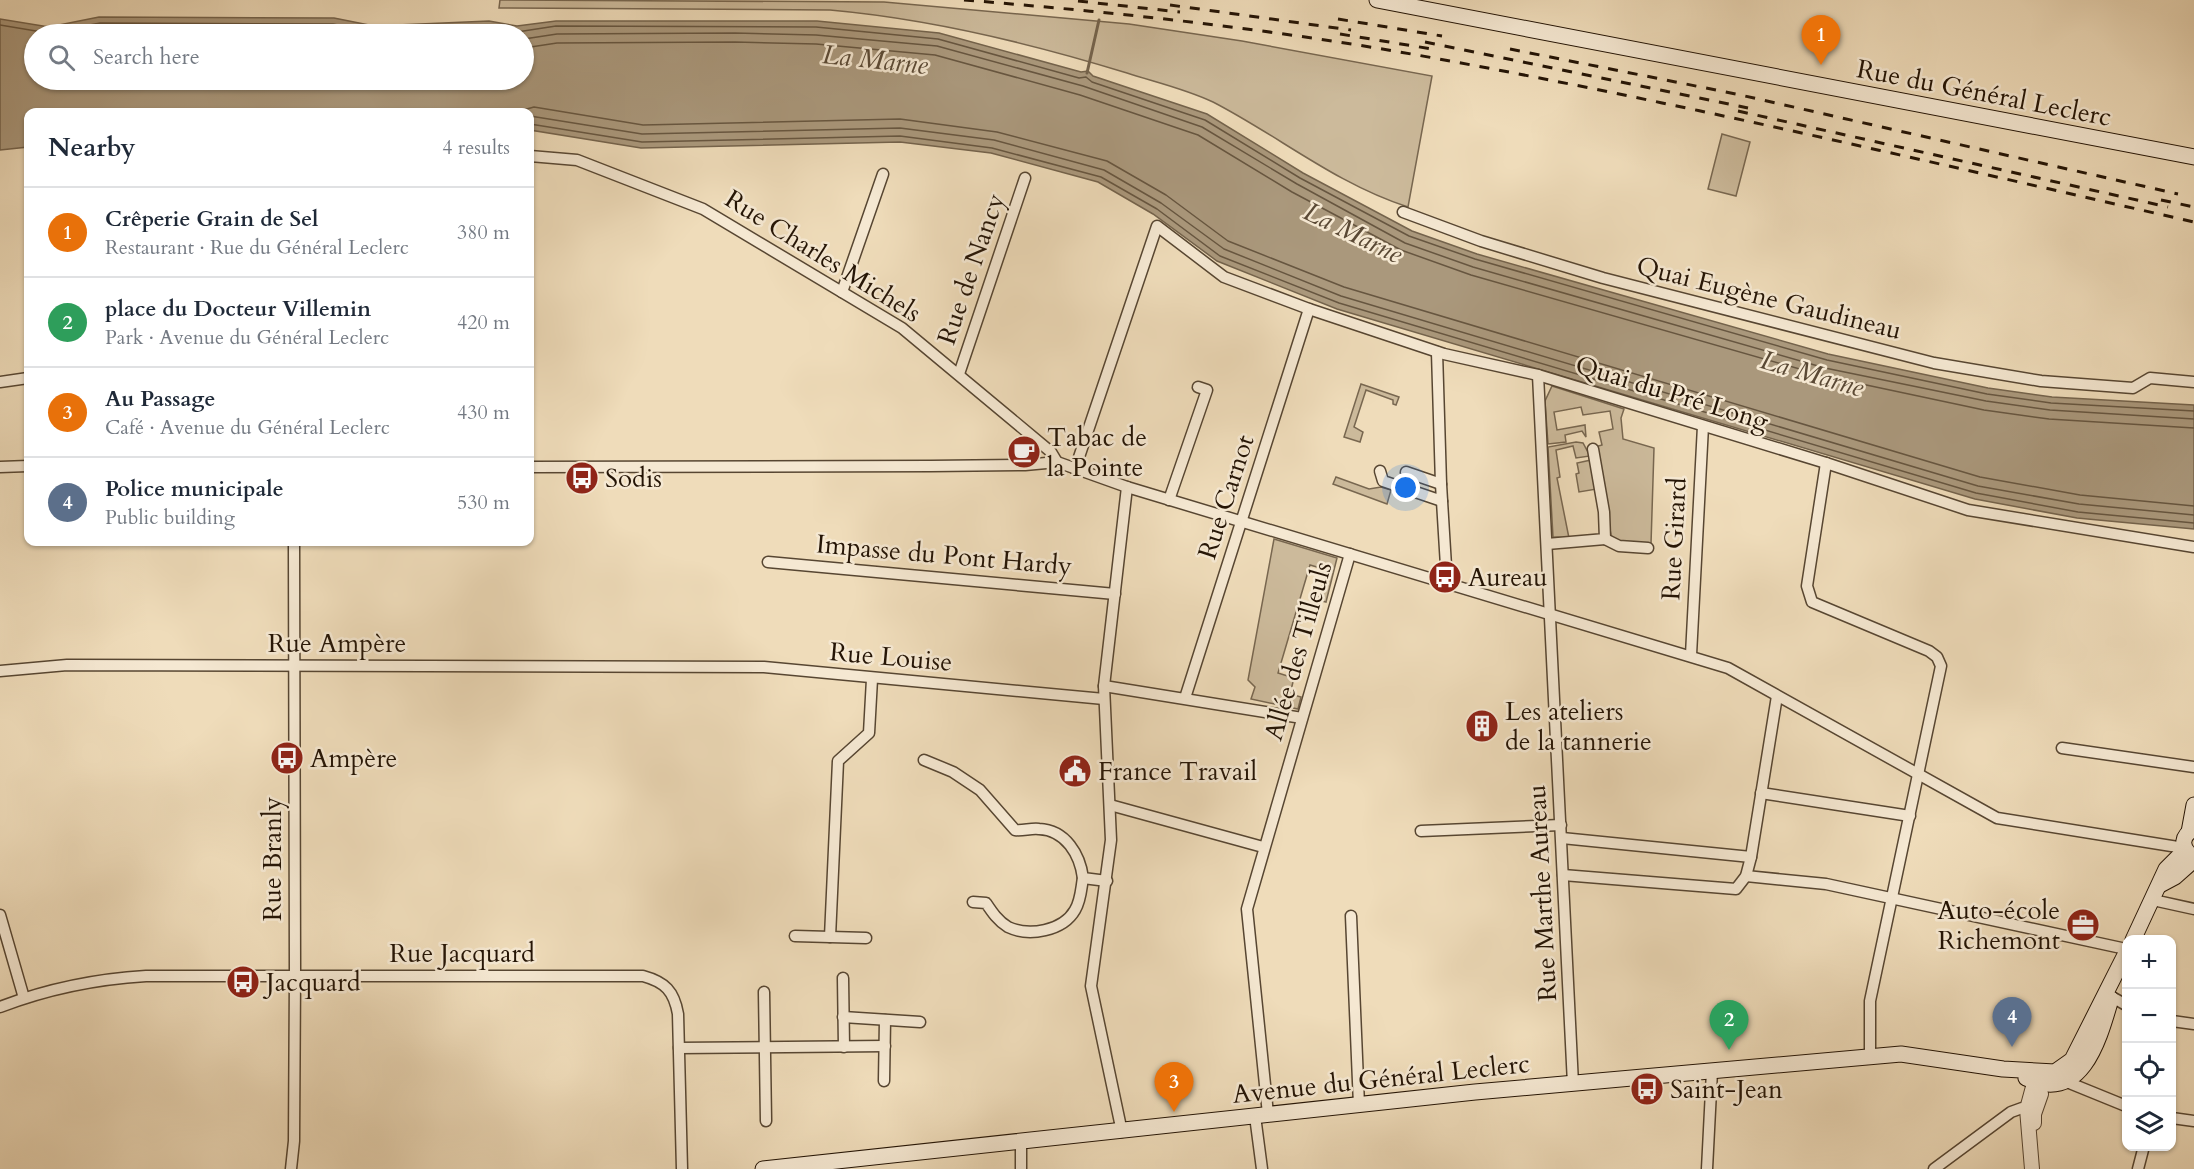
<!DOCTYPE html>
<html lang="en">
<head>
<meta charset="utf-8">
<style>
  :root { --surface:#fff; --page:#f6f6f7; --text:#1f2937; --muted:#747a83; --line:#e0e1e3; --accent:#8f2418 }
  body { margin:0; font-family:Cardo,serif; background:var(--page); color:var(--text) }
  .controls { position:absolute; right:18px; bottom:18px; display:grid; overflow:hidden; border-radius:12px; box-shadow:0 2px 4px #0004 }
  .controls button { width:54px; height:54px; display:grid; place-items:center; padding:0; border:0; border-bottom:2px solid var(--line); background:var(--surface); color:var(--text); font:30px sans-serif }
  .you { position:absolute; left:1406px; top:488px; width:21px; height:21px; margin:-15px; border:4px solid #fff; border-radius:50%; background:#1a73e8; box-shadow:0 0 0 9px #1a73e833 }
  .badge { display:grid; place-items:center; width:39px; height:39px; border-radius:50%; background:var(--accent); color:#fff; font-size:20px; font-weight:700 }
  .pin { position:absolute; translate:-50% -50px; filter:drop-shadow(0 2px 3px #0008) }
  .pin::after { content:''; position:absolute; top:32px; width:21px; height:18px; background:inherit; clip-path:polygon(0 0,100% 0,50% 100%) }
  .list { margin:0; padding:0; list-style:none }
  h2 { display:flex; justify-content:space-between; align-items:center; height:78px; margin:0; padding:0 24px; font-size:26px }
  h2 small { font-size:20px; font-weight:400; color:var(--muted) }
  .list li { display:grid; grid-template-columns:39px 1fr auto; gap:18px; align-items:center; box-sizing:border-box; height:90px; padding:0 24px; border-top:2px solid var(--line) }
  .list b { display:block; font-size:22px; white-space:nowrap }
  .list p { margin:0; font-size:20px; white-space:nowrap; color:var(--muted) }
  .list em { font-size:20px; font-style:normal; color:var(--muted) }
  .icon { flex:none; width:33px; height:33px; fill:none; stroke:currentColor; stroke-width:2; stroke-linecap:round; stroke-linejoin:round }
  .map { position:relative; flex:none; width:2194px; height:1169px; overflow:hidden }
  .search { position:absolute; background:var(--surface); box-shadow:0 2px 4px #0004; left:24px; top:24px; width:510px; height:66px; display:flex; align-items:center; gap:15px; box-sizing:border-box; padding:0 21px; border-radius:33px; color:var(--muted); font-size:22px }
  .panel { position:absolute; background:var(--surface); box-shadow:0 2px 4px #0004; left:24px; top:108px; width:510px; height:438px; border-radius:12px }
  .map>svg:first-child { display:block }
</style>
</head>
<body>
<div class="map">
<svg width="2194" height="1169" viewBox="0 0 2194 1169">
  <rect width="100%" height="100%" fill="#efdcba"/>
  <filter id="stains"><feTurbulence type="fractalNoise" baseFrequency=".00333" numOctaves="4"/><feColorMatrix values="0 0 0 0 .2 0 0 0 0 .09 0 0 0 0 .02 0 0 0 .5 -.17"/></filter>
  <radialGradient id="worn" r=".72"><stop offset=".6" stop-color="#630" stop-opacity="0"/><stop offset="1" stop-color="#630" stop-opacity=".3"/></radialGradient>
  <g fill="#ccba9b" stroke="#786750" stroke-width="1.5">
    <path d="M500,0L884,2L1129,24L1242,41L1432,76L1408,207C1336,184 1279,136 1213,102C1186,89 1155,82 1127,73C1030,43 931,19 830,10L499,8Z"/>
    <path d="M1722,134L1750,142L1736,196L1708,189Z"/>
    <path d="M1361,384L1399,397L1396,405L1393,404V400L1366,390L1354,427L1363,432L1360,442L1344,437Z"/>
    <path d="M1552,386L1624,409L1621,418L1623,439L1654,448L1651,544L1614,541L1611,535L1595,447L1602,445L1599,432L1613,429L1610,411L1583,415L1581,407L1554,412L1557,430L1585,425L1586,437L1582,431L1565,435L1566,442L1548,444L1545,401Z"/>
    <path d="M1576,442L1583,443L1590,456L1576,458L1573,446L1556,450L1560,477L1557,478L1569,538L1553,537L1548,447Z"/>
    <path d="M1591,460L1597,489L1579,492L1576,474L1579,473L1577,463Z"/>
    <path d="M1336,477L1369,489L1381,487L1391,490L1387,504L1333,484Z"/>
    <path d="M1274,539L1337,558L1326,602L1318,600L1327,570L1310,565L1278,673L1294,678L1290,694L1301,697L1298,709L1251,699L1255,687L1248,680Z"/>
  </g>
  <path fill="#aa987c" stroke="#74634c" stroke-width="1.5" fill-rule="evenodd" d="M99,17L334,18L374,26L489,21L517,26L556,21H817L939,33L1081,72L1088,71L1093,76L1207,114L1303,173L1412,231L1477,254L1828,354L1988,388L2052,397L2194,405V529L2077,518L1975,499L1337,309L1217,261L1153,214L1098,182L991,153L900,142L641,148L530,130V112H28V147L0,150V19L49,27ZM34,34H524V80H34Z"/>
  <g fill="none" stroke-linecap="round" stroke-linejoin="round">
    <g stroke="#675640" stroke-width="1.5">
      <path d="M0,25L48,33L100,23L333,24L374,32L488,27L517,32L556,26L816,27L938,39L1079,78L1086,77L1092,82L1205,120L1300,178L1409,236L1475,259L1827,360L1987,394L2051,403L2194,411"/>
      <path d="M80,34L101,30L332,32L347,34"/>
      <path d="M524,39L557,34L735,33L816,35L937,46L1083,86L1202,127L1297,184L1405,243L1473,267L1825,368L1986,401L2050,410L2194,419"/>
      <path d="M524,48L557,43L735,42L816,44L935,55L1080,95L1198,135L1292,192L1401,250L1471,275L1824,376L1984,410L2049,419L2194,428"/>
      <path d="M516,112L534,107L643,125L900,119L997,132L1107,161L1166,195L1228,241L1344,287L1980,477L2080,495L2194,506"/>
      <path d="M530,116L642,134L900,128L994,140L1104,170L1161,203L1224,249L1341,296L1978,486L2079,504L2194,515"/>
      <path d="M530,124L642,142L900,136L992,148L1101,177L1157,209L1220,256L1339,303L1976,493L2078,512L2194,523"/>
    </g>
    <path stroke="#74634c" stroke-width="3" d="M1087,73L1099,20"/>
    <defs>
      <g id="minor">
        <path d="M530,156L577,160L703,209L902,328L1051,452L1057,462"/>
        <path d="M1403,212L1481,241L1603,278L1934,363L2041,381L2133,388L2150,378L2194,382"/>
        <path d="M842,292L883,174"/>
        <path d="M959,374L1025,178"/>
        <path d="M1538,375L1573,1084"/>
        <path d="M0,382L28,378"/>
        <path d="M1826,463L1807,586L1812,602L1929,651L1937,657L1941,666L1870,1001V1057"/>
        <path d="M0,467L28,466"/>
        <path d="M530,467L931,466L1025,465L1057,462L1127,487L1728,668L1997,818L2184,848"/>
        <path d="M1075,469L1157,226L1224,277L1309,309L1444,354L1538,375L1826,463L1968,510L2194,547"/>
        <path d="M1380,471L1383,481L1442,501L1441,484"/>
        <path d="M1406,472L1441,484L1437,352"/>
        <path d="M1169,500L1207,390L1198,387"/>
        <path d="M1442,501L1446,566"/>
        <path d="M1605,539L1619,546L1648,548"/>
        <path d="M1547,544L1605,539L1604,512L1593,449"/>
        <path d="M768,562L1115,594"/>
        <path d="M1691,655L1703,426"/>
        <path d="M0,671L67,665L764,667L1104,699"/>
        <path d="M1104,686L1302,718"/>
        <path d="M1185,698L1309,309"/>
        <path d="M2062,748L2194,767"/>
        <path d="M924,760L953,772L980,790L1015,830C1023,831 1031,828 1039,829C1066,830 1080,855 1083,878L1107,881"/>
        <path d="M1761,793L1910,816"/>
        <path d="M1110,805L1263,847"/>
        <path d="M1421,831L1561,825"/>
        <path d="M1562,838L1751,857"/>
        <path d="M1563,875L1736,889L1746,876L1751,857L1777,696"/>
        <path d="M1746,876L1826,884L2126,949"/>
        <path d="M2153,900L2194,909"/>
        <path d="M973,902L986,903C992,912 998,921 1008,927C1029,937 1063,931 1075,910C1081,900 1081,889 1083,878"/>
        <path d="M0,915L24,998"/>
        <path d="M1351,916L1359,1105"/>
        <path d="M795,936L866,938"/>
        <path d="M830,937L838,761L869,733L872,679"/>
        <path d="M843,978L844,1047"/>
        <path d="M764,992L766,1121"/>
        <path d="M2112,997L2126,1005"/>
        <path d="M0,1007C47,989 96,979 146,976H643C665,982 674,991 678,1014L682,1169"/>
        <path d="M843,1017L920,1022"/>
        <path d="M2172,1021L2194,1024"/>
        <path d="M679,1048L885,1046"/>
        <path d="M884,1081L885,1020"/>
        <path d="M2067,1082L2126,1106"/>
        <path d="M1268,1114L1247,909L1350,554"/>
        <path d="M1255,1116L1262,1169"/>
        <path d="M2172,1118L2194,1121"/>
        <path d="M1122,1132L1091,986L1111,840L1104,686L1127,487"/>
        <path d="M1021,1143V1169"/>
        <path d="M291,1169L294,1141L295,975L294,542"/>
        <path d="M1707,1169L1712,1071"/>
        <path d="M1934,1169L2011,1112L2022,1108L2032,1112"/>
        <path d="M2138,1169L2144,1146"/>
      </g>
      <g id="tertiary">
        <path d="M2034,1123V1114L2041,1094L2035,1082"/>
        <path d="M2032,1169L2027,1109L2037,1072"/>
      </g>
      <g id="secondary">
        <path d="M1377,0L2194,157"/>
        <path d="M2189,832L2194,805"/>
        <path d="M2191,855C2180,847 2182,835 2194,829"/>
        <path d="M2160,885L2175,877L2194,860"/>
        <path d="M2133,940L2166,869L2185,850"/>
        <path d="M2026,1078C2082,1104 2099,1040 2111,999"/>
        <path d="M763,1169L1475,1092L1901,1054L2003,1069L2055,1072L2072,1060L2126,953"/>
      </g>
    </defs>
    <use href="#minor" stroke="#574632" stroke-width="13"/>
    <use href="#tertiary" stroke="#574632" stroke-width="16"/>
    <use href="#secondary" stroke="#241405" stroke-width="17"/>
    <use href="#minor" stroke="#f5e8d2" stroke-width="10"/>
    <use href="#tertiary" stroke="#f5e8d2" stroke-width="14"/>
    <use href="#secondary" stroke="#f5e8d2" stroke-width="15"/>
    <g stroke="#241405" stroke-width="3" stroke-dasharray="10 10" stroke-linecap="butt">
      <path d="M964,0C1127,13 1290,31 1450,61C1700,107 1947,166 2194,222"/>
      <path d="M1078,1L1180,12"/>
      <path d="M1170,5L1351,30"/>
      <path d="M1338,19L1442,36"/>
      <path d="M1340,34L1432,49"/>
      <path d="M1425,42L1748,108"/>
      <path d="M1510,49L1736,94L2178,194"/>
      <path d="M1738,111L2168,207"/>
      <path d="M2161,200L2194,207"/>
    </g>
  </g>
  <defs>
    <symbol id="cafe-disc" viewBox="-11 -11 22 22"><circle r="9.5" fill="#8f2418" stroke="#f5e8d2"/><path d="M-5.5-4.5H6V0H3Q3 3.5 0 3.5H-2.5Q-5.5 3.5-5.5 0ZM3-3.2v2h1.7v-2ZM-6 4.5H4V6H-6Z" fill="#fff"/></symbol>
    <symbol id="bus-disc" viewBox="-11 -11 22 22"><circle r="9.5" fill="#8f2418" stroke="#f5e8d2"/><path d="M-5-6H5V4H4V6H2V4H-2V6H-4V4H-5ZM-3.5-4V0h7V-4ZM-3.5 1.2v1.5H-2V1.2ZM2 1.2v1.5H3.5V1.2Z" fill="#fff"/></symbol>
    <symbol id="building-disc" viewBox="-11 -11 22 22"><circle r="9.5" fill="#8f2418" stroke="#f5e8d2"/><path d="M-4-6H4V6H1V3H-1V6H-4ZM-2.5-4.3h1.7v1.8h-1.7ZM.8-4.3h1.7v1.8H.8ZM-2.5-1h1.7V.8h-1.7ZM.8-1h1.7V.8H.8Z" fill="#fff"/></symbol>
    <symbol id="civic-disc" viewBox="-11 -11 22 22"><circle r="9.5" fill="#8f2418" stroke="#f5e8d2"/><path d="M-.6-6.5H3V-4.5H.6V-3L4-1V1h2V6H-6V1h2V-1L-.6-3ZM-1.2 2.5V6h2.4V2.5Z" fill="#fff"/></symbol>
    <symbol id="office-disc" viewBox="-11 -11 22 22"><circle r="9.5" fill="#8f2418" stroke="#f5e8d2"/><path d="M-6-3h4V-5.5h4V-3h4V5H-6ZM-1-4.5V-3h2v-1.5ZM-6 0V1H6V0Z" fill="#fff"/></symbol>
  </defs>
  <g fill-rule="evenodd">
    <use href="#cafe-disc" x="1005" y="433" width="38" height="38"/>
    <use href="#bus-disc" x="563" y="459" width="38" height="38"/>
    <use href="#bus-disc" x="1426" y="558" width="38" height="38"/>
    <use href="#building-disc" x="1463" y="707" width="38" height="38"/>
    <use href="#bus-disc" x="268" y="739" width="38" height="38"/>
    <use href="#civic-disc" x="1056" y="752" width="38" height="38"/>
    <use href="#office-disc" x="2064" y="906" width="38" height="38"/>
    <use href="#bus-disc" x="224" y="963" width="38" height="38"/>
    <use href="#bus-disc" x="1628" y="1070" width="38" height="38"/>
  </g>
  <g text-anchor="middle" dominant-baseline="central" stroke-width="5" stroke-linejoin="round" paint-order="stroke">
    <g font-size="26" fill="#241405" stroke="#f5e8d2">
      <text transform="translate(1984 93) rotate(11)">Rue du Général Leclerc</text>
      <text transform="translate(823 256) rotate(32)">Rue Charles Michels</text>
      <text transform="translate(971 269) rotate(-71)">Rue de Nancy</text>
      <text transform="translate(1769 298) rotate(14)">Quai Eugène Gaudineau</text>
      <text transform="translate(1672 393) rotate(17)">Quai du Pré Long</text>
      <text transform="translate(1226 497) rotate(-72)">Rue Carnot</text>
      <text transform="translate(1674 539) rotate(-87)">Rue Girard</text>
      <text transform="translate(944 555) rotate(5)">Impasse du Pont Hardy</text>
      <text x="337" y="643">Rue Ampère</text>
      <text transform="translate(1298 651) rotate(-74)">Allée des Tilleuls</text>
      <text transform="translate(891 657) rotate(5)">Rue Louise</text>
      <text transform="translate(272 859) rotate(-90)">Rue Branly</text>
      <text transform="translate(1542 893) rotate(-93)">Rue Marthe Aureau</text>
      <text x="462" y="953">Rue Jacquard</text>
      <text transform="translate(1381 1079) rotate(-6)">Avenue du Général Leclerc</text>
    </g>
    <g font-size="26" fill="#241405" stroke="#f5e8d2" text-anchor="start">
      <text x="1047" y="437">Tabac de<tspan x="1047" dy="30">la Pointe</tspan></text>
      <text x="605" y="478">Sodis</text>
      <text x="1468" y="577">Aureau</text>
      <text x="1505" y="711">Les ateliers<tspan x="1505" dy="30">de la tannerie</tspan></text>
      <text x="310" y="758">Ampère</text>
      <text x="1098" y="771">France Travail</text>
      <text x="2060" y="910" text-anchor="end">Auto-école<tspan x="2060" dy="30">Richemont</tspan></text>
      <text x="266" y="982">Jacquard</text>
      <text x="1670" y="1089">Saint-Jean</text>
    </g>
    <g font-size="27" font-style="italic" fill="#5a4935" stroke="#f5e8d2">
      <text transform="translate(875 60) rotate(6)">La Marne</text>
      <text transform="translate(1353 233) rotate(26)">La Marne</text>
      <text transform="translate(1812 374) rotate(16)">La Marne</text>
    </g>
  </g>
  <rect width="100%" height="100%" filter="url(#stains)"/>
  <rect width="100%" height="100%" fill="url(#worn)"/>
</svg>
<div class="controls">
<button>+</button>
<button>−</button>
<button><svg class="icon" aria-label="locate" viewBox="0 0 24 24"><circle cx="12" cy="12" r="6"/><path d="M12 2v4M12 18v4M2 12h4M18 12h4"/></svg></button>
<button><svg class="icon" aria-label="layers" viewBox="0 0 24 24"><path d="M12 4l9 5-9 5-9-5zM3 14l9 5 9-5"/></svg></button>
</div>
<div class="you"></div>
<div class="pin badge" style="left:1821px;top:65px;background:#e8710a">1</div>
<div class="pin badge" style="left:1729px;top:1050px;background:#2e9e5b">2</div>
<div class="pin badge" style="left:1174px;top:1112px;background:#e8710a">3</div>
<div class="pin badge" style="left:2012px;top:1047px;background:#5c6f8a">4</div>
<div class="search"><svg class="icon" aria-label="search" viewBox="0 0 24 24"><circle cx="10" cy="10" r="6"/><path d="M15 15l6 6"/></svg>Search here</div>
<section class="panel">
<h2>Nearby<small>4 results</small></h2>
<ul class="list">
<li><span class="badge" style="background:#e8710a">1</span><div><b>Crêperie Grain de Sel</b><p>Restaurant · Rue du Général Leclerc</p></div><em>380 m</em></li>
<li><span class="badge" style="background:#2e9e5b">2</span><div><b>place du Docteur Villemin</b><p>Park · Avenue du Général Leclerc</p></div><em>420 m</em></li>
<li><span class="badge" style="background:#e8710a">3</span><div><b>Au Passage</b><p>Café · Avenue du Général Leclerc</p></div><em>430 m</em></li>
<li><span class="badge" style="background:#5c6f8a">4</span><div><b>Police municipale</b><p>Public building</p></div><em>530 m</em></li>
</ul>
</section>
</div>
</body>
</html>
